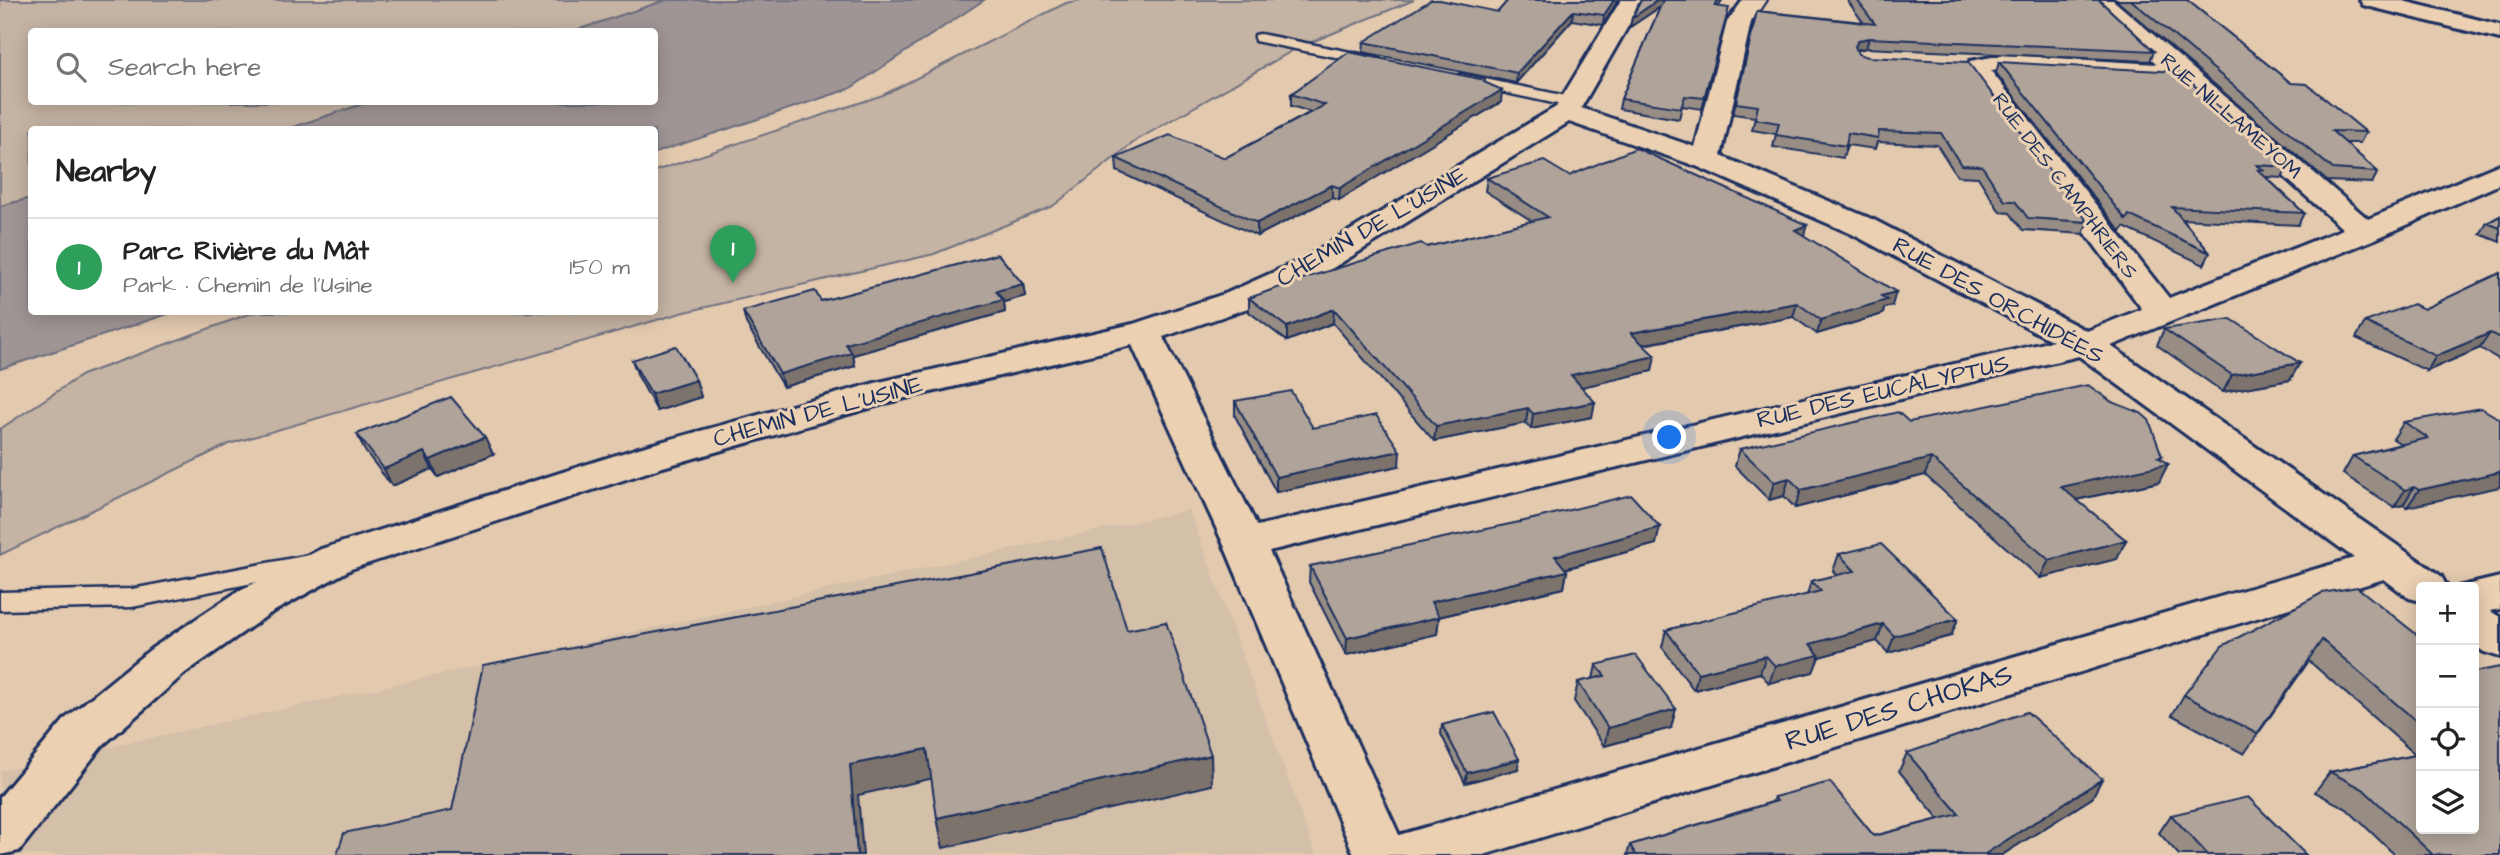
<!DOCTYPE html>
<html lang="en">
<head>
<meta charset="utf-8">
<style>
  :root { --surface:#fff; --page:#f2f2f2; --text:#222; --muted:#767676; --line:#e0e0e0; --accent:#ea580c }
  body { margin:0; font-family:"Architects Daughter",sans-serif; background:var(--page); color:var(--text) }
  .controls { position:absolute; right:21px; bottom:21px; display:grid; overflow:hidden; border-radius:7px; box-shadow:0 4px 18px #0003 }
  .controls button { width:63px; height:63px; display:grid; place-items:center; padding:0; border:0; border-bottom:2px solid var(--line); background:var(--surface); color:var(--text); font:35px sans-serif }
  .you { position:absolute; left:1670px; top:438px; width:24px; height:24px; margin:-18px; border:5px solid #fff; border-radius:50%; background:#1a73e8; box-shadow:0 0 0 10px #1a73e833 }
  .badge { display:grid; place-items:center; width:46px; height:46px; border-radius:50%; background:var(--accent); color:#fff; font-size:23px; font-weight:700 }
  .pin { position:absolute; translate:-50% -58px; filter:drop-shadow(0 2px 4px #0008) }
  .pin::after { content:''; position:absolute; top:37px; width:24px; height:21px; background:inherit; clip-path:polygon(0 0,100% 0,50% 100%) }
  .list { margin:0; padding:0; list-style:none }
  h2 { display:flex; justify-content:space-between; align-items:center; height:91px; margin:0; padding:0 28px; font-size:30px }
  h2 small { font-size:23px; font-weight:400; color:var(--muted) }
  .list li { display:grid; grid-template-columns:46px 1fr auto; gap:21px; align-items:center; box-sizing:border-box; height:98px; padding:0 28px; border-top:2px solid var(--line) }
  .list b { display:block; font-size:26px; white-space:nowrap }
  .list p { margin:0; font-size:23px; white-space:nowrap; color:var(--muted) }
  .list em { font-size:23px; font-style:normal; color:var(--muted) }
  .icon { flex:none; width:38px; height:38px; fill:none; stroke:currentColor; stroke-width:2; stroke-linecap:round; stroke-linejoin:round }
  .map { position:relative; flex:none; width:2500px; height:855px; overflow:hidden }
  .search { position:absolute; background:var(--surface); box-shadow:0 4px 18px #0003; left:28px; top:28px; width:630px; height:77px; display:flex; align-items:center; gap:18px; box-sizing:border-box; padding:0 24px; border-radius:7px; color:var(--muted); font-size:26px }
  .panel { position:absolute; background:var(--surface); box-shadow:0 4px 18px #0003; left:28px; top:126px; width:630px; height:189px; border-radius:7px }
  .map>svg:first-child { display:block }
</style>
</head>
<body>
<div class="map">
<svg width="2500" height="855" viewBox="0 0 2500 855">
  <rect width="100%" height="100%" fill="#e3caaf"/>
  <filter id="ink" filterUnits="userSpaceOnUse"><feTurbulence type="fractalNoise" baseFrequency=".0143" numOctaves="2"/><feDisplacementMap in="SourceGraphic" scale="14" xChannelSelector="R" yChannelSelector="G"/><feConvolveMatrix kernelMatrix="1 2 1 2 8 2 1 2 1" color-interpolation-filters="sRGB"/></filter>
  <g filter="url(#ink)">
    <path fill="#d4bfa9" d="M1189,510L1316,855H0V771Z"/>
    <g fill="#c5b3a3" stroke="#707180" stroke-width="2">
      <path d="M0,0H666L574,32H32V102H369L287,129L32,130L31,198L0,206Z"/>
      <path d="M1080,0H1414L1297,48L1137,140L1053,206L934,254L681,313L229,444L0,555V429L82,375L254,312H654L655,171L883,95L1066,3Z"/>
    </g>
    <g fill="#9f9594" stroke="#6a6c7e" stroke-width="2">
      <path d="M666,0H984L849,89L655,153L654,130L287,129L369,102H654V32L574,31Z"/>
      <path d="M31,198L32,312H174L0,369V206Z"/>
    </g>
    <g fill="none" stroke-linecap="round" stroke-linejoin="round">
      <defs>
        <g id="service">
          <path d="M1260,34L1376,57L1383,61L1376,65L1255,41V35Z"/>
          <path d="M1461,74L1571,97L1579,102L1571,107L1456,82L1453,79L1456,76Z"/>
          <path d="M309,555L318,558L322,564L318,570L132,607L0,610V592L132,589Z"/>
        </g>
        <g id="minor">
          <path d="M1621,0H1643L1581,108L1695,147L1727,22L1743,0H1766L1751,22L1721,156L1874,220L2087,331L2142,309L1965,71L1970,61L2003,55L2157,64L2088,0H2113L2368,219L2500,164V184L2375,239L2111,346L2441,576L2447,587H2421V601L2409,598L2384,579L1484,855H1354L1223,543L1132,345L897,400L663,467L351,569L269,614L185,673L102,746L19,851L0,855V797L66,718L151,649L237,592L321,549L635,449L875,383L1133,324L1227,293L1301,260L1556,107ZM2003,69L2176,80L2343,229L2169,298L1991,71ZM1569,122L1696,166L1852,234L2053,341L1257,526L1163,337L1251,307L1323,274ZM2079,356L2354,558L1399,835L1269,551Z"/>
          <path d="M2500,577V609L2490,611L2500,617V657L2484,652L2474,645V587H2458Z"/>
        </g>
        <path id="secondary" d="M2360,0H2399L2500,25V39L2363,5Z"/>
      </defs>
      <use href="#service" stroke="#1b2f5e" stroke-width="5"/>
      <use href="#minor" stroke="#1b2f5e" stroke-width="6"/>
      <use href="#secondary" stroke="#1b2f5e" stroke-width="6"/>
      <use href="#service" fill="#ebd0b2" fill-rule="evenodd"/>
      <use href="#minor" fill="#ebd0b2" fill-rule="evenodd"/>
      <use href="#secondary" fill="#ebd0b2" fill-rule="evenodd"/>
    </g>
    <g fill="#978d84" stroke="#1b2f5e" stroke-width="2">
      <path d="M1508,0H1618L1603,25L1572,20L1516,83L1363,52L1364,42L1498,12Z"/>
      <path d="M1641,0H1722L1718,7L1727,17L1702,109L1682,106L1679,119L1619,109L1621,99L1660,7L1630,27L1632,18Z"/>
      <path d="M1847,0H2099L2154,51L2150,61L1866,48L1856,51L1858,54L2088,222L2083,234L2023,230L2010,213L2000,212L1978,177L1957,176L1937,145L1877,142L1875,149L1847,145L1843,158L1773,147L1776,134L1752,130L1755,117L1733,114L1757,11L1863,22Z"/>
      <path d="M2116,0H2187L2291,83L2366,132L2360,143H2345L2378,172L2372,183L2327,181Z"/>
      <path d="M1999,62L2288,167L2282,178L2266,177L2304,213L2298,225L2182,219L2210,253L2204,265L2124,227L2121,232L1996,73Z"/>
      <path d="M1485,83L1501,102L1339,200L1332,198L1257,236L1117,171L1116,158H1225L1311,112L1291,106V94Z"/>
      <path d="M1569,176L1804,236L1892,306L1884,308L1883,314L1817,334L1793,317L1643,345L1652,371L1581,387L1592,417L1531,429L1526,423L1434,441L1333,323L1287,341L1249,312V298L1427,247L1532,221L1485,191L1487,178Z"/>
      <path d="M2500,216V242L2480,234L2487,223Z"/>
      <path d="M2500,273V360L2480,348L2427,371L2356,338L2365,322L2424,309Z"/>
      <path d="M1023,284L1025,296L1004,302L1005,312L853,355L855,366L783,387L746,323L743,311L821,301Z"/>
      <path d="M2164,329L2290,380L2223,392L2157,345Z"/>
      <path d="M632,360L696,380L701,397L657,411L638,376Z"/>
      <path d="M1235,401L1313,428L1399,466L1276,492L1235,416Z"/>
      <path d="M2500,419L2407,507L2403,505L2394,507L2343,474L2353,456L2401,444L2393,439L2404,422Z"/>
      <path d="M1909,422L2161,459L2159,482L2076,500L2126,540L2117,559L2040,578L1925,475L1795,508L1784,496L1769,500L1735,466L1740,449Z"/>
      <path d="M357,434L493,454L438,477L432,469L392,486L365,451Z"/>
      <path d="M1656,544L1565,569L1567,571L1564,588L1439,617L1437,634L1346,655L1309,582L1310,566Z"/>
      <path d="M1839,554L1958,619L1951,636L1888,653L1877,641L1819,657L1813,672L1769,683L1760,673L1694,690L1662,647L1666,630L1807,595L1811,581L1837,575L1833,571Z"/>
      <path d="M2322,593L2421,638V829L2500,855H2395L2347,809L2315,792L2330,772L2416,755L2309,661L2244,754L2172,715L2184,695Z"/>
      <path d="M1596,665L1671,728L1604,746L1574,701L1578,682L1593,679Z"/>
      <path d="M1442,725L1518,769L1465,783L1441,734Z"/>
      <path d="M1907,753L2092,798L2002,855H1627L1630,845L1772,802L1774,797L1874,836L1939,819L1899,771Z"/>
      <path d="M2171,815L2306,855H2179L2159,833Z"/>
    </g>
    <g fill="#7b736c" stroke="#1b2f5e" stroke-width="2">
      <path d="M1614,0H1618L1603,25L1604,15Z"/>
      <path d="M1658,0H1664L1663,5L1630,27L1632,18Z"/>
      <path d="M1718,0H1722L1713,16L1715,6Z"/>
      <path d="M1573,11L1572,20L1516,83L1517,73Z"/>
      <path d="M1869,38L1866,48L1856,50L1855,46L1859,40Z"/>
      <path d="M1502,90L1501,102L1339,200L1340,188Z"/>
      <path d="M1332,185V198L1257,236V223Z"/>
      <path d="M1807,225L1803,238L1795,230Z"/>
      <path d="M1023,284L1025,296L1004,302L1005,312L853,355L855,366L783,387L780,374L846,344L996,291Z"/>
      <path d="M1896,292L1892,306L1884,308L1883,314L1817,334L1821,320L1881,296Z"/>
      <path d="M1797,303L1793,317L1628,347L1631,333Z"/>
      <path d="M1334,309L1333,323L1287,341V327Z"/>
      <path d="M2490,333L2480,348L2427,371L2436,356Z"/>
      <path d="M1655,356L1652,371L1569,390L1571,375Z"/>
      <path d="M2300,363L2290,380L2223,392L2232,375Z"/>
      <path d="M696,380L701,397L657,411L651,394Z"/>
      <path d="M1595,402L1592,417L1531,429L1533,414Z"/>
      <path d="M1528,408L1526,423L1434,441L1436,426Z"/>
      <path d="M485,437L493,454L438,477L430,460Z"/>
      <path d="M1400,451L1399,466L1276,492V477Z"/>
      <path d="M424,452L432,469L392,486L384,469Z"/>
      <path d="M2162,456L2157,466L2168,464L2159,482L2052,505L2061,487Z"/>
      <path d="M1931,458L1925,475L1795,508L1801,490Z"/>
      <path d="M2500,472V487L2407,507L2419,490Z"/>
      <path d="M1789,478L1784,496L1769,500L1774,482Z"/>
      <path d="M2414,487L2403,505L2394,507L2405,490Z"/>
      <path d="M1660,527L1656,544L1552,572L1555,556Z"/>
      <path d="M2126,540L2117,559L2040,578L2049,560Z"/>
      <path d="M1567,571L1564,588L1429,619L1431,602Z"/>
      <path d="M1439,617L1437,634L1346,655L1347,638Z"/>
      <path d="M1958,619L1951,636L1888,653L1894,636Z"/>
      <path d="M1883,624L1877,641L1819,657L1813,672L1769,683L1775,666L1810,644Z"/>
      <path d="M1766,656L1760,673L1694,690L1698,673Z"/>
      <path d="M1676,709L1671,728L1604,746L1608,728Z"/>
      <path d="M927,749L934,778L858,795L863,855H857L850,765Z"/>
      <path d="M1211,755L1212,785L943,848L937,818Z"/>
      <path d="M1519,759L1518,769L1465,783L1467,773Z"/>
      <path d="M2102,779L2092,798L2002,855H1982Z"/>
    </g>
    <g fill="#b0a49a" stroke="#1b2f5e" stroke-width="2">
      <path d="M1431,0H1440L1498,12L1508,0H1614L1604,15L1573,11L1517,73L1364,42Z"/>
      <path d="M1641,0H1658L1632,18Z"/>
      <path d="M1663,0H1718L1715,6L1729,8L1704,98L1685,96L1681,108L1621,99Z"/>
      <path d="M1857,0H2099L2154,51L1869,38L1859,40L1855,46L1858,54L1868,57L1968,62L2088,222L2028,218L2015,201H2005L1982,166L1961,165L1941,133L1879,131L1878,138L1848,133L1846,146L1776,135L1779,123L1755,119L1758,106L1736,103L1757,11L1875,24Z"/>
      <path d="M2131,0H2187L2291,83L2307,84L2366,132L2332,131L2378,172L2333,169Z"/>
      <path d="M1349,52L1485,80L1484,82L1502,90L1340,188L1332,185L1257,223L1116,158L1170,135L1225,158L1325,105L1291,94Z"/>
      <path d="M1999,62L2179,72L2288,167L2257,165L2263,170H2258L2304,213L2172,207L2210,253L2129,215L2126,220Z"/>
      <path d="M1636,148L1807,225L1795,230L1896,292L1881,296L1887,300L1821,320L1797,303L1631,333L1655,356L1571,375L1595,402L1533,414L1528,408L1436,426L1334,309L1287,327L1249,298L1305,278L1421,243L1427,247L1548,217L1487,178L1544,161L1569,176Z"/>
      <path d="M2500,216V228L2487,223Z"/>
      <path d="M998,254L1023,284L996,291L1003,300L846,344L852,353L780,374L743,311L815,291L821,301Z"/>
      <path d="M2500,273V338L2490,333L2436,356L2365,322L2413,304L2424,309Z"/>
      <path d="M2231,319L2300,363L2232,375L2164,329Z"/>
      <path d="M676,346L696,380L651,394L632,360Z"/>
      <path d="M2088,385L2112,402L2141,413L2149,420L2162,456L2158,457L2168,464L2061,487L2126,540L2049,560L1931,458L1801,490L1789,478L1774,482L1740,449L1898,412L1909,422Z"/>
      <path d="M1291,391L1313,428L1376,415L1400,451L1276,477L1235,401Z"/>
      <path d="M451,397L485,437L430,460L424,452L384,469L357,434Z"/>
      <path d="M2481,408L2500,419V472L2419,490L2414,487L2405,490L2353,456L2428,438L2404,422Z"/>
      <path d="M1631,495L1660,527L1555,556L1567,571L1431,602L1439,617L1347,638L1310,566L1529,520Z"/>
      <path d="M1881,544L1958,619L1894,636L1883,624L1810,644L1819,655L1775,666L1766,656L1698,673L1666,630L1821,591L1811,581L1855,571L1839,554Z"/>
      <path d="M1102,548L1127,630L1166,622L1211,755L937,818L927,749L850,765L857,855H337L344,833L452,810L483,665Z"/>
      <path d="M2357,587L2421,638V725L2322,640L2257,734L2184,695L2222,646L2322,593Z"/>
      <path d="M1636,655L1676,709L1608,728L1578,682L1605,676L1596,665Z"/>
      <path d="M2500,667V855H2433L2363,789L2330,772L2421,754V829H2474V672Z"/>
      <path d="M1494,712L1519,759L1467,773L1442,725Z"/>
      <path d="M2027,712L2102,779L1985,854L1636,855L1630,845L1777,801L1774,797L1830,782L1874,836L1959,814L1907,753Z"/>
      <path d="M2248,797L2306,855H2208L2171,815Z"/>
    </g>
  </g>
  <g text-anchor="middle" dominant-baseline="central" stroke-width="6" stroke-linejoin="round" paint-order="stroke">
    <g font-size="21" fill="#1b2f5e" stroke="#ebd0b2">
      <text transform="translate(2231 116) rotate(41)">RUE NILLAMEYOM</text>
      <text transform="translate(2065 186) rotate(53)">RUE DES CAMPHRIERS</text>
    </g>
    <g font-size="24" fill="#1b2f5e" stroke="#ebd0b2">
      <text transform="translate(1372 227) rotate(-30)">CHEMIN DE L'USINE</text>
      <text transform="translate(1998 301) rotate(29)">RUE DES ORCHIDÉES</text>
      <text transform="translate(1883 392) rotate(-13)">RUE DES EUCALYPTUS</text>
      <text transform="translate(818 412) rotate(-15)">CHEMIN DE L'USINE</text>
    </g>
    <g font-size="28" fill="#1b2f5e" stroke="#ebd0b2">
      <text transform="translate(1899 708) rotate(-17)">RUE DES CHOKAS</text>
    </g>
  </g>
</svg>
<div class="controls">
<button>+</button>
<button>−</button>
<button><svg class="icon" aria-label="locate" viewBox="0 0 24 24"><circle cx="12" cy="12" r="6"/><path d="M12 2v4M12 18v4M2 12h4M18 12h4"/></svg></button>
<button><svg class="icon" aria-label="layers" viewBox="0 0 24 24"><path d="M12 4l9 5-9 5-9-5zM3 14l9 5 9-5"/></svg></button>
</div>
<div class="you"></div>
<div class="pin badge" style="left:733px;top:283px;background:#2e9e5b">1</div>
<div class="search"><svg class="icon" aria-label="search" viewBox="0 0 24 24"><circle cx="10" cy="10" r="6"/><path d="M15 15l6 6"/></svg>Search here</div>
<section class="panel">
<h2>Nearby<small></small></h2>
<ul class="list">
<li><span class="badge" style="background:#2e9e5b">1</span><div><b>Parc Rivière du Mât</b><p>Park · Chemin de l'Usine</p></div><em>150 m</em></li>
</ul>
</section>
</div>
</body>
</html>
